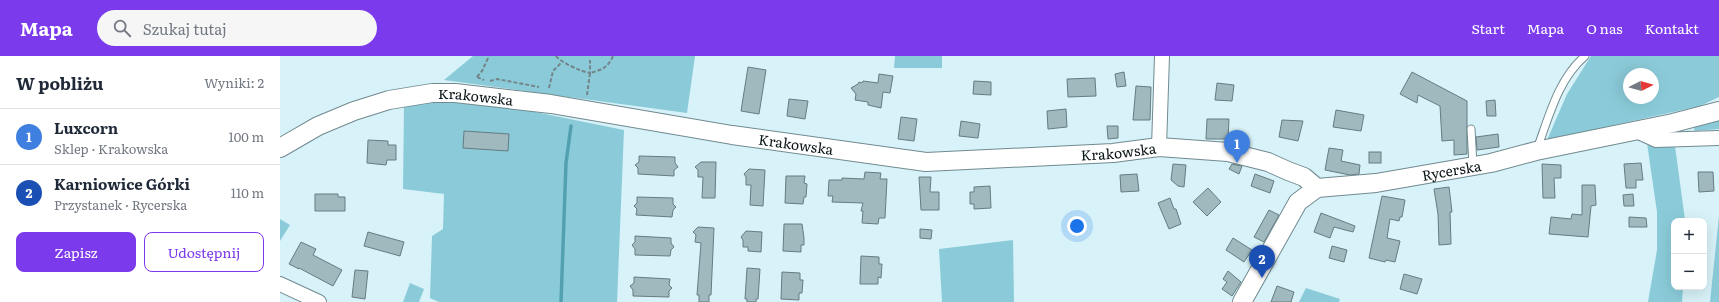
<!DOCTYPE html>
<html lang="pl">
<head>
<meta charset="utf-8">
<style>
  :root { --surface:#fff; --page:#f6f6f7; --text:#1f2937; --muted:#747a83; --line:#e0e1e3; --accent:#7c3aed }
  body { margin:0; font-family:Literata,serif; background:var(--page); color:var(--text) }
  .controls { position:absolute; right:12px; bottom:12px; display:grid; overflow:hidden; border-radius:8px; box-shadow:0 4px 16px #0002 }
  .controls button { width:36px; height:36px; display:grid; place-items:center; padding:0; border:0; border-bottom:1px solid var(--line); background:var(--surface); color:var(--text); font:20px sans-serif }
  .compass { position:absolute; left:1343px; top:12px; width:36px; height:36px; border-radius:50%; background:var(--surface); box-shadow:0 4px 16px #0002; rotate:84deg }
  .you { position:absolute; left:797px; top:170px; width:14px; height:14px; margin:-10px; border:3px solid #fff; border-radius:50%; background:#1a73e8; box-shadow:0 0 0 6px #1a73e833 }
  .badge { display:grid; place-items:center; width:26px; height:26px; border-radius:50%; background:var(--accent); color:#fff; font-size:13px; font-weight:700 }
  .pin { position:absolute; translate:-50% -33px; filter:drop-shadow(0 1px 2px #0008) }
  .pin::after { content:''; position:absolute; top:21px; width:14px; height:12px; background:inherit; clip-path:polygon(0 0,100% 0,50% 100%) }
  .list { margin:0; padding:0; list-style:none }
  h2 { display:flex; justify-content:space-between; align-items:center; height:52px; margin:0; padding:0 16px; font-size:17px }
  h2 small { font-size:13px; font-weight:400; color:var(--muted) }
  .list li { display:grid; grid-template-columns:26px 1fr auto; gap:12px; align-items:center; box-sizing:border-box; height:56px; padding:0 16px; border-top:1px solid var(--line) }
  .list b { display:block; font-size:15px; white-space:nowrap }
  .list p { margin:0; font-size:13px; white-space:nowrap; color:var(--muted) }
  .list em { font-size:13px; font-style:normal; color:var(--muted) }
  .actions { display:flex; gap:8px; padding:12px 16px }
  .actions a { flex:1; padding:9px 0; border:1px solid var(--accent); border-radius:8px; text-align:center; font-size:14px; color:var(--accent) }
  .actions .main { background:var(--accent); color:#fff }
  .icon { flex:none; width:22px; height:22px; fill:none; stroke:currentColor; stroke-width:2; stroke-linecap:round; stroke-linejoin:round }
  .map { position:relative; flex:none; width:1439px; height:246px; overflow:hidden }
  header { display:flex; align-items:center; gap:24px; box-sizing:border-box; height:56px; padding:0 20px; background:var(--accent); color:#fff }
  header strong { font-size:19px }
  nav { display:flex; gap:22px; margin-inline-start:auto; font-size:14px }
  .search { width:280px; height:36px; background:var(--page); display:flex; align-items:center; gap:10px; box-sizing:border-box; padding:0 14px; border-radius:22px; color:var(--muted); font-size:15px }
  main { display:flex }
  aside { flex:1; background:var(--surface) }
  .map>svg:first-child { display:block }
</style>
</head>
<body>
<header>
<strong>Mapa</strong>
<div class="search"><svg class="icon" aria-label="search" viewBox="0 0 24 24"><circle cx="10" cy="10" r="6"/><path d="M15 15l6 6"/></svg>Szukaj tutaj</div>
<nav><a>Start</a><a>Mapa</a><a>O nas</a><a>Kontakt</a></nav>
</header>
<main>
<aside>
<h2>W pobliżu<small>Wyniki: 2</small></h2>
<ul class="list">
<li><span class="badge" style="background:#3f7fe0">1</span><div><b>Luxcorn</b><p>Sklep · Krakowska</p></div><em>100 m</em></li>
<li><span class="badge" style="background:#1a4fb4">2</span><div><b>Karniowice Górki</b><p>Przystanek · Rycerska</p></div><em>110 m</em></li>
</ul>
<div class="actions"><a class="main">Zapisz</a><a>Udostępnij</a></div>
</aside>
<div class="map">
<svg width="1439" height="246" viewBox="0 0 1439 246">
  <rect width="100%" height="100%" fill="#d7f2f8"/>
  <g fill="#8bcbd9" fill-rule="evenodd">
    <path d="M193,0H415L407,57L164,24Z"/>
    <path d="M615,0H662V12H614Z"/>
    <path d="M1311,0H1439V41L1420,50L1267,84L1287,38ZM1349,18H1373V42H1349Z"/>
    <path d="M153,43L225,50L344,74L337,246H159L150,242L152,180L163,173L164,138L123,133L124,49Z"/>
    <path d="M1439,62V73L1415,75L1413,70Z"/>
    <path d="M1367,87L1395,90L1405,164L1394,165V231H1403L1402,246H1368L1377,194V156Z"/>
    <path d="M1439,160V246H1430Z"/>
    <path d="M0,163L10,169L0,185Z"/>
    <path d="M733,184L734,246H662L659,193Z"/>
    <path d="M130,227L144,233L139,246H123Z"/>
    <path d="M1026,232L1060,243L1059,246H1019Z"/>
  </g>
  <g fill="none" stroke-linecap="round" stroke-linejoin="round">
    <path stroke="#53a0b0" stroke-width="3.5" d="M281,246L286,107L291,70"/>
  </g>
  <g fill="#9fb9be" stroke="#647c82">
    <path d="M468,11L486,14L479,58L461,55Z"/>
    <path d="M844,16L846,30L837,31L835,18Z"/>
    <path d="M1132,16L1187,45V98L1174,99V84L1162,85L1160,50L1138,39L1137,47L1120,38Z"/>
    <path d="M599,18L613,20L610,37L603,36L601,52L588,49V46L575,44L576,38L571,32L578,28L579,26L582,27L583,25L598,27Z"/>
    <path d="M815,22L816,40L788,41L787,23Z"/>
    <path d="M694,25L711,26V39L693,38Z"/>
    <path d="M937,27L954,29L952,45L935,44Z"/>
    <path d="M856,30L871,31L870,64H853Z"/>
    <path d="M509,43L528,45L525,63L507,60Z"/>
    <path d="M1215,44L1216,60H1207L1206,45Z"/>
    <path d="M786,53L787,71L768,73L767,55Z"/>
    <path d="M1056,54L1084,59L1081,75L1053,71Z"/>
    <path d="M621,61L637,63L634,85L618,83Z"/>
    <path d="M927,63H949L948,83H926Z"/>
    <path d="M1002,64L1023,65L1018,85L999,81Z"/>
    <path d="M681,65L700,68L698,82L679,80Z"/>
    <path d="M827,70H838V82L828,83Z"/>
    <path d="M184,75L229,78L228,95L183,92Z"/>
    <path d="M1218,78L1219,91L1197,94L1196,81Z"/>
    <path d="M88,84L108,85V89H116V104H107L106,109L87,107Z"/>
    <path d="M1049,92L1063,94L1061,105L1080,109L1079,118L1070,119L1045,114Z"/>
    <rect x="1089" y="96" width="12" height="11"/>
    <path d="M359,100L395,101V107L398,111L394,114V120L358,118V112L355,109L359,106Z"/>
    <path d="M421,106H436L435,142H422L423,121H418V114L415,111Z"/>
    <path d="M1361,107L1363,124H1356V132H1346L1344,108Z"/>
    <path d="M893,108L906,109L904,131L898,130L891,124Z"/>
    <path d="M952,108L962,110L959,118L949,113Z"/>
    <path d="M1262,108L1281,109V122H1274L1275,142H1263Z"/>
    <path d="M469,113L485,114L483,150L470,149L471,129H466V121L464,118Z"/>
    <path d="M585,116L601,117L600,123H607L605,162H599L598,168L582,167L583,155H581L583,147L552,146L553,140H548L549,124H562V122L584,123Z"/>
    <path d="M1418,116H1433L1434,135L1419,136Z"/>
    <path d="M857,118L859,135L841,136L840,119Z"/>
    <path d="M975,118L994,125L990,137L971,130Z"/>
    <path d="M506,120H525L524,127L527,128L526,141H524L523,148L505,147Z"/>
    <path d="M639,121H651L650,136H659V154H641Z"/>
    <path d="M1302,129H1315L1316,149L1311,150L1308,181L1269,178L1271,161L1291,163L1292,158L1302,159Z"/>
    <path d="M710,130L711,152L694,153V148H690V136H694V131Z"/>
    <path d="M1169,131L1172,156H1170L1171,188L1159,189L1158,158L1154,133Z"/>
    <path d="M928,132L941,146L927,160L913,146Z"/>
    <path d="M35,138H58V141H65V155H35Z"/>
    <path d="M1353,138L1354,150H1344L1343,139Z"/>
    <path d="M1102,140L1125,144L1122,161H1120L1119,165L1110,163L1107,182L1120,185L1115,206L1106,204L1105,206L1089,202Z"/>
    <path d="M357,141L393,142V148L396,151L393,154L392,161L356,159L357,153L354,150L357,147Z"/>
    <path d="M890,142L894,153H896L901,168L889,173L878,147Z"/>
    <path d="M989,154L999,159L984,186L974,181Z"/>
    <path d="M1041,157L1075,170L1073,176L1054,171L1050,182L1034,176Z"/>
    <path d="M1349,161L1366,162L1367,171H1349Z"/>
    <path d="M504,168H522L524,182V189H521V196L503,195Z"/>
    <path d="M418,171L434,172L431,239H429V246H419V239H417L421,187L415,186L416,179L413,176Z"/>
    <path d="M640,173L652,174L651,183L640,182Z"/>
    <path d="M466,175L482,176L481,196L468,195V191H463V184L461,181Z"/>
    <path d="M88,176L124,186L120,200L84,190Z"/>
    <path d="M355,180L391,182V187L394,191L391,194L390,200L355,199V193L352,189L355,186Z"/>
    <path d="M953,182L972,194L964,206L946,194Z"/>
    <path d="M21,186L36,193L33,199L62,214L53,230L19,212V213L9,208Z"/>
    <path d="M1052,190L1067,194L1064,206L1049,202Z"/>
    <path d="M581,200L599,201V208H602L601,222L598,221V228H580Z"/>
    <path d="M467,212L480,213L478,243H476V246H467V243H465Z"/>
    <path d="M75,214L88,215L85,243L72,241Z"/>
    <path d="M948,215L961,226L952,240L942,233L947,226L943,223Z"/>
    <path d="M502,216L520,217V224H523L522,237H519V244L501,243Z"/>
    <path d="M1124,218L1142,223L1137,238L1120,233Z"/>
    <path d="M354,221L390,223L389,229L392,232L389,235V241L353,240V234L350,230L354,227Z"/>
    <path d="M997,230L1014,236L1011,246H991Z"/>
  </g>
  <g fill="none" stroke-linecap="round" stroke-linejoin="round">
    <defs>
      <g id="service">
        <path d="M1191,73L1193,109"/>
        <path d="M1257,93C1269,61 1278,23 1305,0"/>
      </g>
      <g id="minor">
        <path d="M1354,74L1376,84L1439,82"/>
        <path d="M879,91L882,0"/>
        <path d="M0,228L39,246"/>
      </g>
      <g id="tertiary">
        <path id="s1" d="M0,92L38,70L74,55L109,44L152,37H175L271,48L452,79L646,106L833,97L879,91L948,96L988,106L1008,115L1024,121L1037,132"/>
        <path id="s2" d="M962,246L1018,146L1037,132L1096,127L1211,107L1256,95L1393,67L1439,55"/>
      </g>
    </defs>
    <use href="#service" stroke="#718a90" stroke-width="9"/>
    <use href="#minor" stroke="#718a90" stroke-width="16"/>
    <use href="#tertiary" stroke="#718a90" stroke-width="20"/>
    <g stroke="#738589" stroke-width="2" stroke-dasharray="4 2" stroke-linecap="butt">
      <path d="M276,0C280,6 302,16 310,17V4"/>
      <path d="M197,21L204,24"/>
      <path d="M197,21L202,15L209,0"/>
      <path d="M210,25L217,23L259,31"/>
      <path d="M269,32L273,15L281,7"/>
      <path d="M307,39L310,17C321,14 328,12 333,0"/>
    </g>
    <use href="#service" stroke="#fff" stroke-width="7"/>
    <use href="#minor" stroke="#fff" stroke-width="14"/>
    <use href="#tertiary" stroke="#fff" stroke-width="18"/>
  </g>
  <g text-anchor="middle" dominant-baseline="central" stroke-width="3" stroke-linejoin="round" paint-order="stroke">
    <g font-size="14" fill="#0c1517" stroke="#d7f2f8">
      <text stroke="none"><textPath href="#s1" startOffset="207">Krakowska</textPath></text>
      <text stroke="none"><textPath href="#s1" startOffset="531">Krakowska</textPath></text>
      <text stroke="none"><textPath href="#s1" startOffset="855">Krakowska</textPath></text>
      <text stroke="none"><textPath href="#s2" startOffset="274">Rycerska</textPath></text>
    </g>
  </g>
</svg>
<div class="controls">
<button>+</button>
<button>−</button>
</div>
<svg class="compass" viewBox="-18 -18 36 36"><path d="M0-13l5 13h-10z" fill="#e53935"/><path d="M0 13l5-13h-10z" fill="#747a83"/></svg>
<div class="you"></div>
<div class="pin badge" style="left:957px;top:107px;background:#3f7fe0">1</div>
<div class="pin badge" style="left:982px;top:222px;background:#1a4fb4">2</div>
</div>
</main>
</body>
</html>
